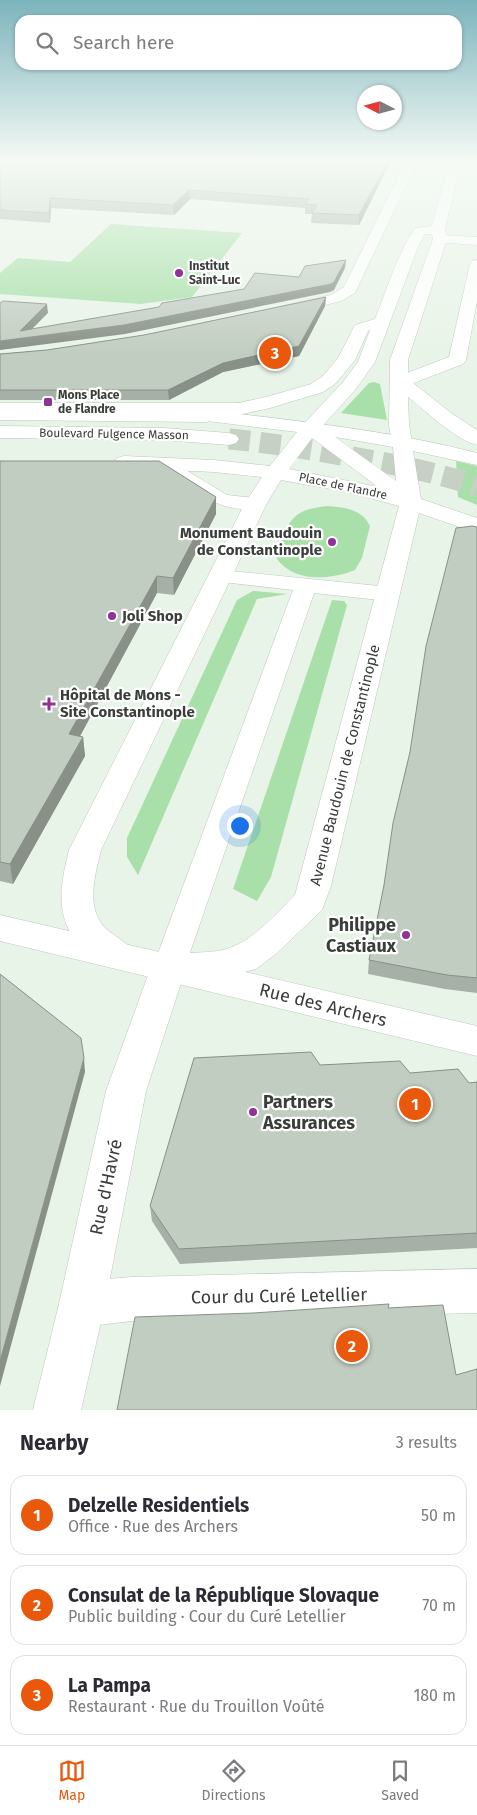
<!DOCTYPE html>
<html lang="en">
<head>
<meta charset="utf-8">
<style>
  :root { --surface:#fff; --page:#f2f2f3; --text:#2b2b33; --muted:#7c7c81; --line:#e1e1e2; --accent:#ea580c }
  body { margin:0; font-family:"Fira Sans",sans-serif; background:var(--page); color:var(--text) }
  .compass { position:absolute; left:357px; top:85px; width:45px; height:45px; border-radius:50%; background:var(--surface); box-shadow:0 1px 4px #0004; rotate:276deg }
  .you { position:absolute; left:239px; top:825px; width:18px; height:18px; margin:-12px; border:4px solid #fff; border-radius:50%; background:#1a73e8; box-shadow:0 0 0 8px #1a73e833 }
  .badge { display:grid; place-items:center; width:32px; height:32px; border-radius:50%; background:var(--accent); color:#fff; font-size:16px; font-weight:700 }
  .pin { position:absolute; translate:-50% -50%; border:2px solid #fff; box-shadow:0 1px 5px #0006 }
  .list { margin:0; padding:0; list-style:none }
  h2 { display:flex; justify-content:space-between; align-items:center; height:65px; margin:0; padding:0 20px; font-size:21px }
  h2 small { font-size:16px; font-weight:400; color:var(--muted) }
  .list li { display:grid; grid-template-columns:32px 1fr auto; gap:15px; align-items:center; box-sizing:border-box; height:80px; margin:0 10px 10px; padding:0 10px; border:1px solid var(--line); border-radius:15px }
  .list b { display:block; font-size:19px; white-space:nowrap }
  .list p { margin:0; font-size:16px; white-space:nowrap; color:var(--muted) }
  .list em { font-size:16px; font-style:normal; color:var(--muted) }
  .icon { flex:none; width:28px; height:28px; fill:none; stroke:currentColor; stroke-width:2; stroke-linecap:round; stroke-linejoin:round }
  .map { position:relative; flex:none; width:477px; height:1410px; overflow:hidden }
  .search { position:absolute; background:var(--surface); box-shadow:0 1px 4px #0004; left:15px; right:15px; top:15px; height:55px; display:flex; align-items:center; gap:12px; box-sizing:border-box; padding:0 18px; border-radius:15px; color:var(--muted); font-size:19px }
  .sheet { height:335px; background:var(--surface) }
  nav { display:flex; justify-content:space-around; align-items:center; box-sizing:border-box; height:70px; border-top:1px solid var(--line); background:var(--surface); font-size:14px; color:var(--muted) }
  nav a { display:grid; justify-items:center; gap:2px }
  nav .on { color:var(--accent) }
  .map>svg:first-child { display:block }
</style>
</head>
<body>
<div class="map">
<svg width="477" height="1410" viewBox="0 0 477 1410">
  <rect width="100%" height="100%" fill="#e9f4e8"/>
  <g fill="#a9e0a9">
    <path d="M111,224L242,233L192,297L141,304L0,294V273L18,258L70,262Z"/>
    <path d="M374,382L380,384L387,420L341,413L369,383Z"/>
    <path d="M456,461L477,466V505L458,497Z"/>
    <path d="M327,506C344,507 362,509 370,526L362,558L355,570C330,580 292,583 276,557C289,524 287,510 327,506Z"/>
    <path d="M253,591L287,594L257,599L138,875L127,857V838L237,600Z"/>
    <path d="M332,600L344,601L347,605L271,877L257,901L233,889Z"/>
  </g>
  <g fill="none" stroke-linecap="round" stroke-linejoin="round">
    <path stroke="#c6d0c5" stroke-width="21" stroke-dasharray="21 10" stroke-linecap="butt" d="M229,439C272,443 315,450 358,458C398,465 438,473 477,486"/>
    <defs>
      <g id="service">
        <path d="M0,403H240L246,404L248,408L246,412L240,413H0Z"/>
        <path d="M179,468L186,470L227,495L263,499L266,503L263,507C228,516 200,495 172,478L170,474L172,470Z"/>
        <path d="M221,570L389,587L397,589L400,594L397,599L389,601L314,593L185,967L180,976L169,979L158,976L153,967L293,590L213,581L210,576L213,571Z"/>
      </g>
      <g id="minor">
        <path d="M407,158H419L355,293L341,301L289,314L283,312L281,309L283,306L331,295L344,287Z"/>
        <path d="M440,235L477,237V245L435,242L433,239Z"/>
        <path d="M477,260V301L466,360L463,364L406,386L400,387L394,386L391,382L394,378L449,357L470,264L472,261Z"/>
        <path d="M477,1269V1313L132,1321L82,1327L66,1320L59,1304L66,1288L82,1281L132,1277Z"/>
      </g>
      <path id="tertiary" d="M206,410C297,421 388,430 477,453V465L413,451L421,499L477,518V533L419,513L331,886L322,910L277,953L256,969L217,979L182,980L146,1091L105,1304L81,1410H33L59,1304L106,1091L151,967L156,957C177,951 197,954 218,951C250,946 273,916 295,895L399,506L347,492L281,480L267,503L101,850C95,875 85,909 106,929C117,938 128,942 135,955L129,964C113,970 108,967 94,957C54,928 58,894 69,850L245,503L262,477L214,472L124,468L117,466L114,462L117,458L124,456L214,460L270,466L297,432L199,420L197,416L199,412ZM335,437L393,447L396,481ZM312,438L378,487L289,469Z"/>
      <path id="secondary" d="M0,915L477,1026V1056L0,941Z"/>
      <path id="primary" d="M450,158H462L445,229L447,239L408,360V379L451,413L477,430V445C456,440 426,411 408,397L409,425L412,442L409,446L402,448L395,446L392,442L389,425L390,360L433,239L432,234H425L418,247L375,362L355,390L317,432L310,434L303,432L300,428L343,382L358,362L370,330L368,331L355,360L335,384L323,392L270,408L206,422L0,420V408L206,410L266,397L311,384L323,376L338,358L355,325L375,319C387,289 397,255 415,228L432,226Z"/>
      <path id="trunk" d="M0,426L164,428L229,433L236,435L239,439L236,443L229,445L164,440L0,438Z"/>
    </defs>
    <use href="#service" stroke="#bdc8bd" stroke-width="1"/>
    <use href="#minor" stroke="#bdc8bd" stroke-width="1"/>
    <use href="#tertiary" stroke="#bdc8bd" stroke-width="1"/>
    <use href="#secondary" stroke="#bdc8bd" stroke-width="1"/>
    <use href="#primary" stroke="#bdc8bd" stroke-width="1"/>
    <use href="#trunk" stroke="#bdc8bd" stroke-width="1"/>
    <use href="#service" fill="#fff" fill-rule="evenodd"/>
    <use href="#minor" fill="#fff" fill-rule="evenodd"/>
    <use href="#tertiary" fill="#fff" fill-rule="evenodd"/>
    <use href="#secondary" fill="#fff" fill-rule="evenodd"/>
    <use href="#primary" fill="#fff" fill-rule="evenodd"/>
    <use href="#trunk" fill="#fff" fill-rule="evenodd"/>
  </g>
  <g fill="#a7b0a6">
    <path d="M0,158L389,165L359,225L311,223L312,214H305V208L190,199L174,215L51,208L50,223L0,219Z"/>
    <path d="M326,297L325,306L299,356L223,372L169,400H0V354L47,350L144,335Z"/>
    <path d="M0,461L216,514L174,595L157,593L80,736L83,737L85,756L13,884L0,881Z"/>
    <path d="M477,527V993L445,989L368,974L369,960Z"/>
    <path d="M320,1065L410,1073L469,1083L477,1082V1248L180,1264L152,1221L150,1206Z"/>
  </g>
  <g fill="#889087">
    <path d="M389,158V165L359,225V215Z"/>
    <path d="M189,190L190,199L174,215L173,205Z"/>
    <path d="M50,198L51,208L50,223L49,213Z"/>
    <path d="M346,260L345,268L334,290L330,292L125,334L0,350V341L20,331L47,304L48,313L23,338L331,284Z"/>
    <path d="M326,297L325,306L299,356L223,372L169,400L168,390Z"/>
    <path d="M216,497V514L174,595L173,578Z"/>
    <path d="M157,576V593L71,753L69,734Z"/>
    <path d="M83,737L85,756L13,884L10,864Z"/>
    <path d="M84,1058L85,1072L0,1386V1361Z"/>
  </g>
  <g fill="#c2cdc1" stroke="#889087">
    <path d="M0,158H389L359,215L312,213L317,205L305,204L309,199L189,190L173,205L50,198L49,213L0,210Z"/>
    <path d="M346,260L334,282L331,284L124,325L0,341V303L3,301L47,304L20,331L159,307L162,303L244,289L255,273L299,277L305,266Z"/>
    <path d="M326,297L299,346L223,363L168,390H0V354L47,350L144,335Z"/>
    <path d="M0,461H159L216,497L173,578L157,576L69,734L83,737L10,864L0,862Z"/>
    <path d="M472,526L477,527V978L447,975L369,960L384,885L393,823L410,752L426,646L456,528Z"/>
    <path d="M0,974L81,1038L84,1058L0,1361Z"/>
    <path d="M311,1052L320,1065L400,1061L410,1073L458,1069L469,1083L477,1082V1233L179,1249L150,1206L194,1058Z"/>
    <path d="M389,1304L388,1308L443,1305L456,1375L477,1369V1410H117L135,1317L253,1313Z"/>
  </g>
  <linearGradient id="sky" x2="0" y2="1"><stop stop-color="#7cb4bd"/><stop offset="0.45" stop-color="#f5faf5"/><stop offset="1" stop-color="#f5faf5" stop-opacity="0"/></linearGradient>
  <rect width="477" height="355" fill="url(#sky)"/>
  <g fill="#913199" stroke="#fff" stroke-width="2">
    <circle cx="179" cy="273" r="5"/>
    <rect x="43" y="397" width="10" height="10" rx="2.5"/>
    <circle cx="332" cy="542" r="5"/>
    <circle cx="112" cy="616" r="5"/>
    <path d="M46.5 696.5h5v5h5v5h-5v5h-5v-5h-5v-5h5z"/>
    <circle cx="406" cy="935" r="5"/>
    <circle cx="253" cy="1112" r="5"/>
  </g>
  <g text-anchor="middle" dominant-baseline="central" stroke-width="4.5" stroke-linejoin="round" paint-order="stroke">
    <g font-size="12" font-weight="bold" fill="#3a3e3a" stroke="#fff" text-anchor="start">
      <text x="189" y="266">Institut<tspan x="189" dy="14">Saint-Luc</tspan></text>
      <text x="58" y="395">Mons Place<tspan x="58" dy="14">de Flandre</tspan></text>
    </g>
    <g font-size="12" fill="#3a3e3a" stroke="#fff">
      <text transform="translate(114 434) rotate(1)">Boulevard Fulgence Masson</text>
      <text transform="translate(343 486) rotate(12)">Place de Flandre</text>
    </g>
    <g font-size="15" font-weight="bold" fill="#3a3e3a" stroke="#fff" text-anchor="start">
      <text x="322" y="533" text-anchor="end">Monument Baudouin<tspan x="322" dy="17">de Constantinople</tspan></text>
      <text x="122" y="616">Joli Shop</text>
      <text x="60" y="695">Hôpital de Mons -<tspan x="60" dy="17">Site Constantinople</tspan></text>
    </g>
    <g font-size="15" fill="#3a3e3a" stroke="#fff">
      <text transform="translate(345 765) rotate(-76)">Avenue Baudouin de Constantinople</text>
    </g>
    <g font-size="18" font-weight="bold" fill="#3a3e3a" stroke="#fff" text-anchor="end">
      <text x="396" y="925">Philippe<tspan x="396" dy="21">Castiaux</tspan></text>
      <text x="263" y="1102" text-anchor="start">Partners<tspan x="263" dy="21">Assurances</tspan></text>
    </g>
    <g font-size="18" fill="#3a3e3a" stroke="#fff">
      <text transform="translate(323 1005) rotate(14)">Rue des Archers</text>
      <text transform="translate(106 1187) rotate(-78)">Rue d'Havré</text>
      <text transform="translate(279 1296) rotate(-1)">Cour du Curé Letellier</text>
    </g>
  </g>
</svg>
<svg class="compass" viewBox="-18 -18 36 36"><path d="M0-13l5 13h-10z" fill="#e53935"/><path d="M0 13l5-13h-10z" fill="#7c7c81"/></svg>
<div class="you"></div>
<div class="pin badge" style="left:415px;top:1104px">1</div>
<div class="pin badge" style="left:352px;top:1346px">2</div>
<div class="pin badge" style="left:275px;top:353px">3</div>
<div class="search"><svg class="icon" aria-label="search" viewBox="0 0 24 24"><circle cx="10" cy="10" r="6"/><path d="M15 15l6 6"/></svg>Search here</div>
</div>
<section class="sheet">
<h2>Nearby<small>3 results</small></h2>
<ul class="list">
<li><span class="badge">1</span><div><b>Delzelle Residentiels</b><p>Office · Rue des Archers</p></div><em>50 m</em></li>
<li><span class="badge">2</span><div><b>Consulat de la République Slovaque</b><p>Public building · Cour du Curé Letellier</p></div><em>70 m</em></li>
<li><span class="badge">3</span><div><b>La Pampa</b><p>Restaurant · Rue du Trouillon Voûté</p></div><em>180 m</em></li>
</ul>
</section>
<nav>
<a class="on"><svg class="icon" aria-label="map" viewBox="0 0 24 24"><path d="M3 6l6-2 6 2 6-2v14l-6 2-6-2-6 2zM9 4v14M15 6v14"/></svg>Map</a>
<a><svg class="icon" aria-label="directions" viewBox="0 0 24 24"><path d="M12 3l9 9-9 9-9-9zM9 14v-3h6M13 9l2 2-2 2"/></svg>Directions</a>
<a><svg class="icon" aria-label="saved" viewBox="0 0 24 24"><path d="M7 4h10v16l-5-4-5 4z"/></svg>Saved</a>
</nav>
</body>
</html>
